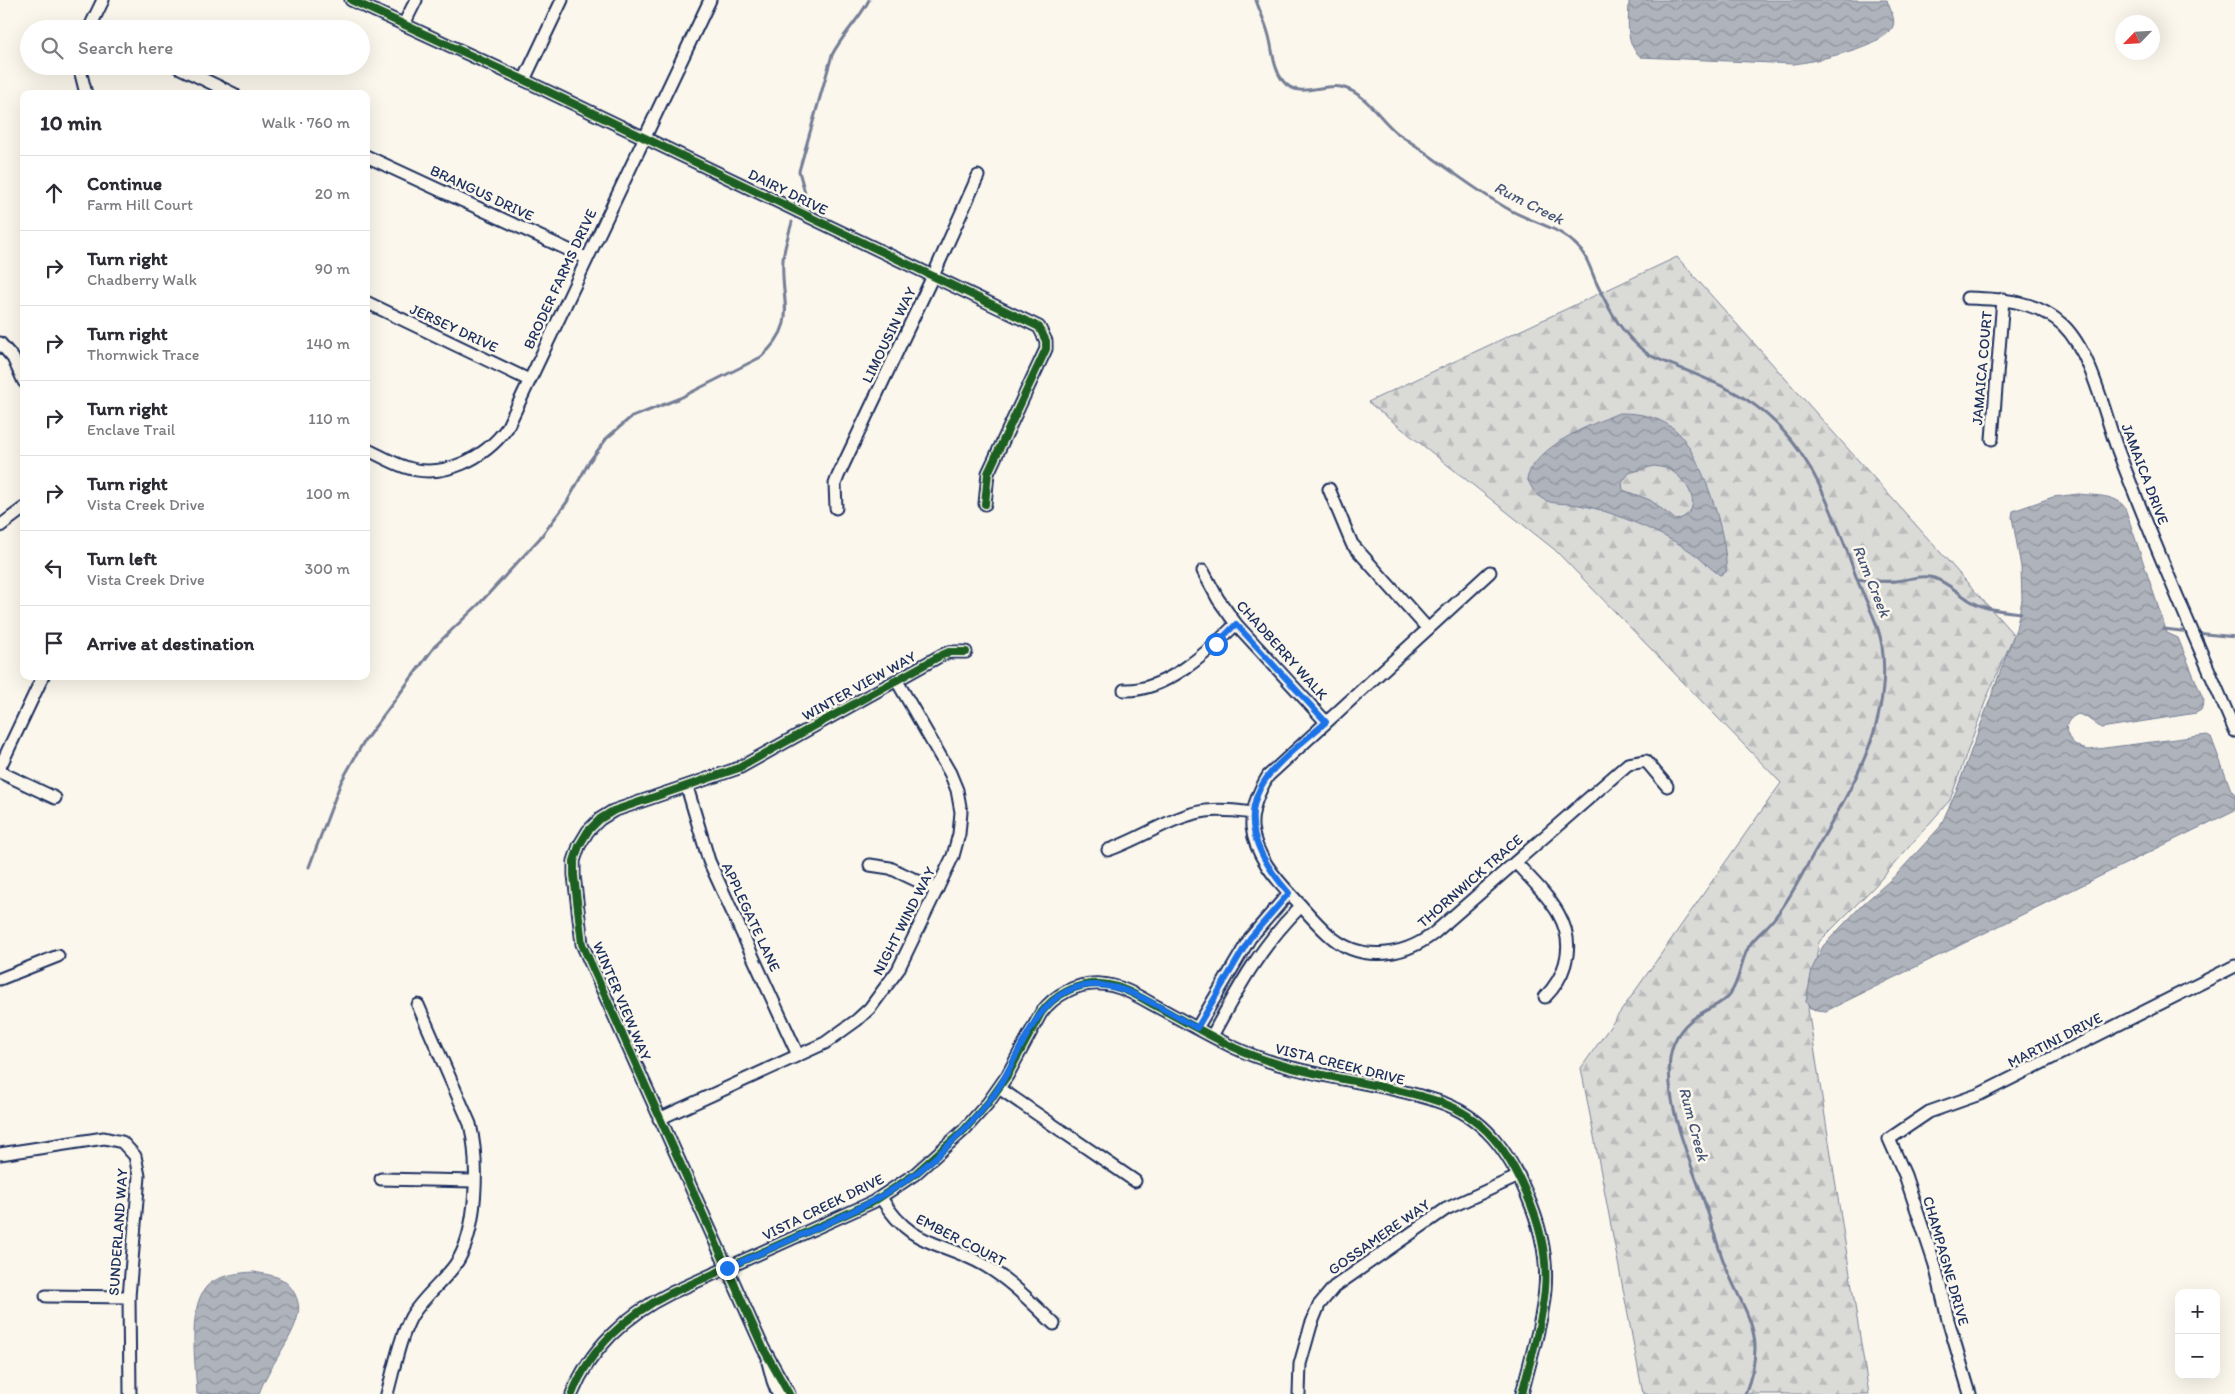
<!DOCTYPE html>
<html lang="en">
<head>
<meta charset="utf-8">
<style>
  :root { --surface:#fff; --page:#f2f2f3; --text:#2b2b33; --muted:#7c7c81; --line:#e1e1e2 }
  body { margin:0; font-family:Itim,sans-serif; background:var(--page); color:var(--text) }
  .controls { position:absolute; right:15px; bottom:15px; display:grid; overflow:hidden; border-radius:10px; box-shadow:0 5px 20px #0002 }
  .controls button { width:45px; height:45px; display:grid; place-items:center; padding:0; border:0; border-bottom:1px solid var(--line); background:var(--surface); color:var(--text); font:25px sans-serif }
  .compass { position:absolute; left:2115px; top:15px; width:45px; height:45px; border-radius:50%; background:var(--surface); box-shadow:0 5px 20px #0002; rotate:245deg }
  .stop { position:absolute; width:15px; height:15px; margin:-11px; border:4px solid #1a73e8; border-radius:50%; background:#fff }
  .stop.end { background:#1a73e8; border-color:#fff; box-shadow:0 1px 5px #0008 }
  .list { margin:0; padding:0; list-style:none }
  h2 { display:flex; justify-content:space-between; align-items:center; height:65px; margin:0; padding:0 20px; font-size:21px }
  h2 small { font-size:16px; font-weight:400; color:var(--muted) }
  .list li { display:grid; grid-template-columns:32px 1fr auto; gap:15px; align-items:center; box-sizing:border-box; height:75px; padding:0 20px; border-top:1px solid var(--line) }
  .list b { display:block; font-size:19px; white-space:nowrap }
  .list p { margin:0; font-size:16px; white-space:nowrap; color:var(--muted) }
  .list em { font-size:16px; font-style:normal; color:var(--muted) }
  .icon { flex:none; width:28px; height:28px; fill:none; stroke:currentColor; stroke-width:2; stroke-linecap:round; stroke-linejoin:round }
  .map { position:relative; flex:none; width:2235px; height:1394px; overflow:hidden }
  .search { position:absolute; background:var(--surface); box-shadow:0 5px 20px #0002; left:20px; top:20px; width:350px; height:55px; display:flex; align-items:center; gap:12px; box-sizing:border-box; padding:0 18px; border-radius:28px; color:var(--muted); font-size:19px }
  .panel { position:absolute; background:var(--surface); box-shadow:0 5px 20px #0002; left:20px; top:90px; width:350px; height:590px; border-radius:10px }
  .map>svg:first-child { display:block }
</style>
</head>
<body>
<div class="map">
<svg width="2235" height="1394" viewBox="0 0 2235 1394">
  <defs>
    <pattern id="forest-firs" width="22" height="20" patternUnits="userSpaceOnUse" patternTransform="scale(1.25)"><rect width="22" height="20" fill="#dadad7"/><path d="M5 1l3.5 6h-7zM16 11l3.5 6h-7z" fill="#babbbb"/></pattern>
    <pattern id="water-waves" width="16" height="10" patternUnits="userSpaceOnUse" patternTransform="scale(1.25)"><rect width="16" height="10" fill="#afb3bb"/><path d="M0 5q4-4 8 0t8 0" fill="none" stroke="#8e929b"/></pattern>
  </defs>
  <rect width="100%" height="100%" fill="#fbf7ec"/>
  <filter id="ink" filterUnits="userSpaceOnUse"><feTurbulence type="fractalNoise" baseFrequency=".02" numOctaves="2"/><feDisplacementMap in="SourceGraphic" scale="10" xChannelSelector="R" yChannelSelector="G"/><feConvolveMatrix kernelMatrix="1 2 1 2 8 2 1 2 1" color-interpolation-filters="sRGB"/></filter>
  <g filter="url(#ink)">
    <path fill="url(#forest-firs)" stroke="#7a849a" d="M1677,257L2014,635L1987,697L1950,800L1874,887L1819,942L1808,1009L1869,1394H1643L1581,1068L1781,783L1555,550L1368,402Z"/>
    <g fill="url(#water-waves)" stroke="#747e96" fill-rule="evenodd">
      <path d="M1629,0H1887C1889,7 1896,19 1893,26C1888,45 1813,62 1794,64L1641,57C1624,44 1629,19 1629,0Z"/>
      <path d="M1619,413C1639,413 1656,416 1673,428C1700,448 1729,538 1726,572L1720,575C1709,568 1701,558 1690,551C1667,535 1612,511 1584,506C1557,500 1541,511 1527,478C1539,444 1588,426 1619,413ZM1654,466C1658,467 1662,467 1666,468C1687,477 1708,511 1676,520L1650,500L1623,490L1622,483L1629,473Z"/>
      <path d="M2079,494C2094,496 2117,494 2125,508L2167,633L2178,638L2204,701L2201,710L2196,713L2101,728L2086,717L2078,714C2055,724 2070,748 2089,750L2207,735L2211,737L2231,790L2235,794V810L1826,1011L1810,1009L1806,1002L1812,969L1823,946L1862,905L1897,874L1940,827L1957,789L2016,629L2022,600L2021,567L2012,517L2013,511L2053,497Z"/>
      <path d="M254,1272C263,1274 275,1275 283,1280C293,1287 301,1302 298,1314C294,1338 267,1368 259,1394H197C196,1366 185,1299 212,1282C226,1274 239,1273 254,1272Z"/>
    </g>
    <g fill="none" stroke-linecap="round" stroke-linejoin="round">
      <g stroke="#747e96" stroke-width="3">
        <path d="M1256,0C1260,12 1266,24 1269,36C1273,51 1273,68 1283,81C1298,100 1322,83 1341,87C1366,93 1378,117 1397,133C1435,158 1471,188 1510,210C1531,222 1556,226 1574,243C1586,253 1590,268 1596,282C1610,312 1622,335 1649,355C1680,369 1715,380 1744,398C1801,433 1823,489 1846,548C1851,562 1855,575 1861,589C1869,607 1879,626 1882,646C1893,723 1851,789 1814,853C1802,874 1792,896 1776,916C1769,926 1759,933 1751,943C1740,959 1741,979 1730,994C1723,1003 1714,1006 1705,1011C1685,1022 1673,1036 1670,1058C1665,1106 1689,1157 1704,1201C1711,1221 1716,1241 1723,1260C1743,1314 1770,1331 1745,1394"/>
        <path d="M805,193L799,171L832,55C842,35 859,20 869,0"/>
        <path d="M1857,579C1872,581 1888,583 1903,580C1913,578 1923,575 1934,578C1948,583 1957,592 1969,600C1984,610 2004,611 2021,613"/>
        <path d="M2164,629L2190,632"/>
        <path d="M2196,633L2235,637"/>
        <path d="M309,867L341,782L363,743L435,646L479,604L540,538L567,502L589,462L607,438L630,418L680,398L761,357C800,322 780,302 783,260C784,247 789,234 792,222"/>
      </g>
      <defs>
        <g id="minor">
          <path d="M351,0L524,80L1039,327L1046,341V349L988,473L985,504"/>
          <path d="M404,24L416,0"/>
          <path d="M89,29L103,0"/>
          <path d="M79,66L86,94"/>
          <path d="M176,66L234,94"/>
          <path d="M524,80L562,0"/>
          <path d="M366,156L586,258"/>
          <path d="M1967,298C2002,299 2036,300 2063,325C2091,352 2104,412 2117,448C2153,544 2195,637 2235,731"/>
          <path d="M366,302L529,380"/>
          <path d="M0,343L13,358L24,382"/>
          <path d="M1992,439L2003,299"/>
          <path d="M366,449C379,455 392,463 405,467C443,480 485,458 507,428L710,0"/>
          <path d="M1329,489L1352,544L1428,629"/>
          <path d="M836,508L835,484L838,476L933,276L978,176"/>
          <path d="M0,526L24,508"/>
          <path d="M1203,571L1218,599L1236,624L1326,722"/>
          <path d="M1490,572L1268,776C1259,791 1251,809 1252,827C1255,855 1275,878 1294,898C1305,910 1316,923 1328,934C1359,963 1402,957 1433,934L1628,764L1646,761L1667,786"/>
          <path d="M1124,690C1165,692 1208,652 1236,624"/>
          <path d="M0,767L43,676"/>
          <path d="M0,772L55,798"/>
          <path d="M687,787L709,861L798,1055"/>
          <path d="M1108,850C1141,839 1171,816 1206,811C1222,809 1237,811 1253,813"/>
          <path d="M1516,863C1542,891 1578,922 1565,964C1561,978 1555,987 1545,997"/>
          <path d="M870,865L890,868L937,890"/>
          <path d="M0,979L58,956"/>
          <path d="M1197,1028L1250,938L1289,893"/>
          <path d="M1212,1036C1239,986 1260,947 1301,906"/>
          <path d="M999,1088L1135,1181"/>
          <path d="M659,1119L825,1043L857,1020L870,1008L898,970L953,856L959,834L961,812L957,790L950,773L897,681"/>
          <path d="M0,1154L104,1138L122,1142L135,1156L139,1176L129,1297L130,1394"/>
          <path d="M381,1179L474,1181"/>
          <path d="M881,1198C913,1249 938,1239 984,1265C1010,1280 1032,1303 1054,1324"/>
          <path d="M46,1296L129,1297"/>
          <path d="M768,1362L773,1381L778,1394"/>
          <path d="M387,1394C394,1369 399,1340 411,1317C422,1298 442,1283 455,1265C478,1233 479,1161 470,1124L418,1005"/>
          <path d="M572,1394C590,1349 626,1315 669,1294L873,1202L915,1174L964,1130L988,1103L1007,1076L1041,1013C1054,995 1078,982 1101,984C1120,985 1138,996 1154,1005C1180,1019 1206,1034 1233,1047C1298,1078 1370,1079 1437,1101C1484,1116 1509,1152 1527,1195C1540,1225 1548,1255 1545,1289C1542,1324 1530,1360 1522,1394"/>
          <path d="M789,1394L763,1348L582,944L574,875V861L579,846L588,831L600,819L613,811L739,768L940,656L949,652H966"/>
          <path d="M1299,1394L1300,1364L1311,1325L1319,1305L1334,1287L1446,1209L1519,1176"/>
          <path d="M1970,1394L1948,1320L1935,1265L1905,1175L1889,1139L1929,1112L1980,1094L2235,966"/>
        </g>
      </defs>
      <use href="#minor" stroke="#1b2f5e" stroke-width="15"/>
      <use href="#minor" stroke="#fbf7ec" stroke-width="11"/>
      <defs>
        <g id="cycleway">
          <path d="M351,0L524,80L1039,327L1046,341V349L988,473L985,504"/>
          <path d="M572,1394C590,1349 626,1315 669,1294L873,1202L915,1174L964,1130L988,1103L1007,1076L1041,1013C1054,995 1078,982 1101,984C1120,985 1138,996 1154,1005C1180,1019 1206,1034 1233,1047C1298,1078 1370,1079 1437,1101C1484,1116 1509,1152 1527,1195C1540,1225 1548,1255 1545,1289C1542,1324 1530,1360 1522,1394"/>
          <path d="M789,1394L763,1348L582,944L574,875V861L579,846L588,831L600,819L613,811L739,768L940,656L949,652H966"/>
        </g>
      </defs>
      <use href="#cycleway" stroke="#fbf7ec" stroke-width="11"/>
      <use href="#cycleway" stroke="#1b5e20" stroke-width="8"/>
    </g>
  </g>
  <g fill="none" stroke-linecap="round" stroke-linejoin="round" filter="url(#ink)">
    <path stroke="#1a73e8" stroke-width="6" d="M727,1268C757,1255 787,1241 817,1228C858,1209 896,1192 930,1162C954,1141 977,1119 995,1093C1018,1061 1032,1004 1072,989C1115,973 1159,1008 1197,1028L1250,938L1289,893C1257,857 1235,814 1272,771C1288,753 1308,738 1326,722L1236,624L1216,644"/>
  </g>
  <g text-anchor="middle" dominant-baseline="central" stroke-width="5" stroke-linejoin="round" paint-order="stroke">
    <g font-size="15" fill="#1b2f5e" stroke="#fbf7ec">
      <text transform="translate(788 192) rotate(26)">DAIRY DRIVE</text>
      <text transform="translate(482 193) rotate(25)">BRANGUS DRIVE</text>
      <text transform="translate(560 279) rotate(-65)">BRODER FARMS DRIVE</text>
      <text transform="translate(454 328) rotate(25)">JERSEY DRIVE</text>
      <text transform="translate(889 335) rotate(-64)">LIMOUSIN WAY</text>
      <text transform="translate(1982 368) rotate(-85)">JAMAICA COURT</text>
      <text transform="translate(2145 474) rotate(69)">JAMAICA DRIVE</text>
      <text transform="translate(1282 650) rotate(48)">CHADBERRY WALK</text>
      <text transform="translate(859 686) rotate(-29)">WINTER VIEW WAY</text>
      <text transform="translate(1470 881) rotate(-41)">THORNWICK TRACE</text>
      <text transform="translate(751 917) rotate(65)">APPLEGATE LANE</text>
      <text transform="translate(904 921) rotate(-63)">NIGHT WIND WAY</text>
      <text transform="translate(622 1001) rotate(67)">WINTER VIEW WAY</text>
      <text transform="translate(2055 1040) rotate(-27)">MARTINI DRIVE</text>
      <text transform="translate(1340 1064) rotate(14)">VISTA CREEK DRIVE</text>
      <text transform="translate(823 1207) rotate(-26)">VISTA CREEK DRIVE</text>
      <text transform="translate(118 1232) rotate(-86)">SUNDERLAND WAY</text>
      <text transform="translate(1379 1237) rotate(-35)">GOSSAMERE WAY</text>
      <text transform="translate(961 1240) rotate(27)">EMBER COURT</text>
      <text transform="translate(1946 1261) rotate(74)">CHAMPAGNE DRIVE</text>
    </g>
    <g font-size="16" font-style="italic" fill="#47577a" stroke="#fbf7ec">
      <text transform="translate(1529 203) rotate(27)">Rum Creek</text>
      <text transform="translate(1872 581) rotate(68)">Rum Creek</text>
      <text transform="translate(1694 1124) rotate(75)">Rum Creek</text>
    </g>
  </g>
</svg>
<div class="controls">
<button>+</button>
<button>−</button>
</div>
<svg class="compass" viewBox="-18 -18 36 36"><path d="M0-13l5 13h-10z" fill="#e53935"/><path d="M0 13l5-13h-10z" fill="#7c7c81"/></svg>
<div class="stop" style="left:1216px;top:644px"></div>
<div class="stop end" style="left:727px;top:1268px"></div>
<div class="search"><svg class="icon" aria-label="search" viewBox="0 0 24 24"><circle cx="10" cy="10" r="6"/><path d="M15 15l6 6"/></svg>Search here</div>
<section class="panel">
<h2>10 min<small>Walk · 760 m</small></h2>
<ul class="list">
<li><svg class="icon" aria-label="ahead" viewBox="0 0 24 24"><path d="M12 20V5M6 11l6-6 6 6"/></svg><div><b>Continue</b><p>Farm Hill Court</p></div><em>20 m</em></li>
<li><svg class="icon" aria-label="right" viewBox="0 0 24 24"><path d="M7 20v-9h11M14 6l5 5-5 5"/></svg><div><b>Turn right</b><p>Chadberry Walk</p></div><em>90 m</em></li>
<li><svg class="icon" aria-label="right" viewBox="0 0 24 24"><path d="M7 20v-9h11M14 6l5 5-5 5"/></svg><div><b>Turn right</b><p>Thornwick Trace</p></div><em>140 m</em></li>
<li><svg class="icon" aria-label="right" viewBox="0 0 24 24"><path d="M7 20v-9h11M14 6l5 5-5 5"/></svg><div><b>Turn right</b><p>Enclave Trail</p></div><em>110 m</em></li>
<li><svg class="icon" aria-label="right" viewBox="0 0 24 24"><path d="M7 20v-9h11M14 6l5 5-5 5"/></svg><div><b>Turn right</b><p>Vista Creek Drive</p></div><em>100 m</em></li>
<li><svg class="icon" aria-label="left" viewBox="0 0 24 24"><path d="M17 20v-9H6M10 6l-5 5 5 5"/></svg><div><b>Turn left</b><p>Vista Creek Drive</p></div><em>300 m</em></li>
<li><svg class="icon" aria-label="arrive" viewBox="0 0 24 24"><path d="M6 21V4h12l-3 4 3 4H6"/></svg><div><b>Arrive at destination</b></div></li>
</ul>
</section>
</div>
</body>
</html>
